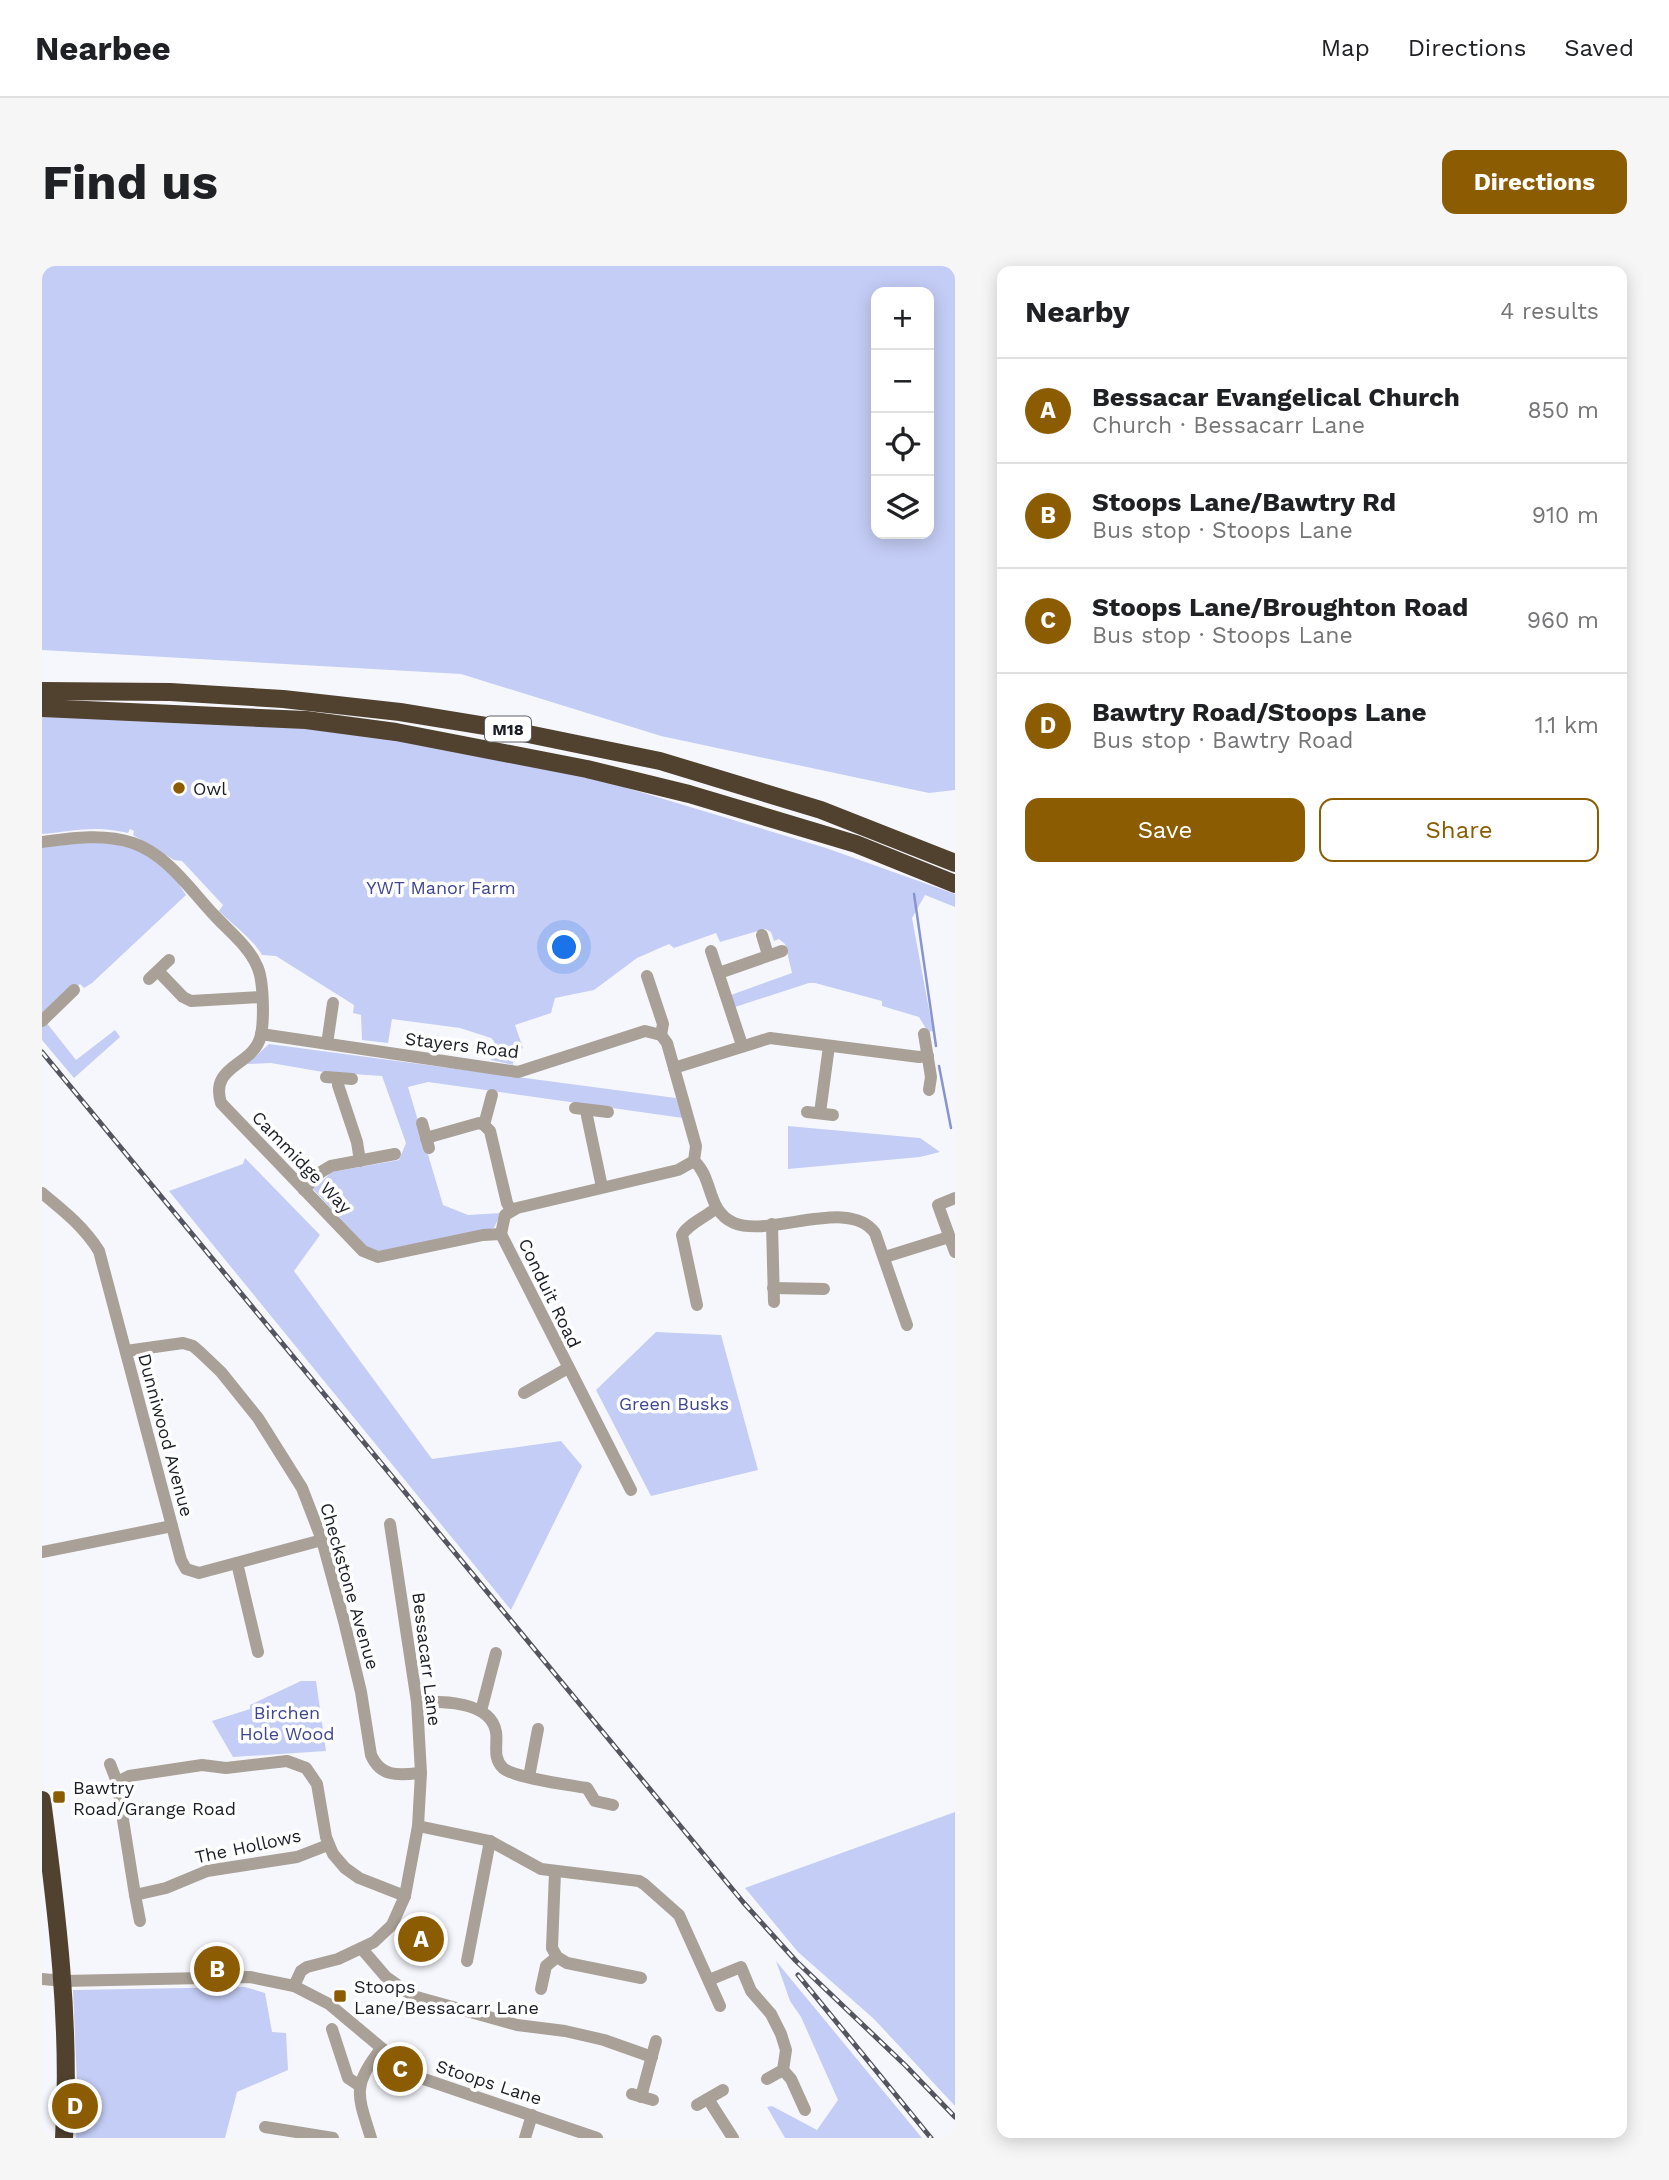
<!DOCTYPE html>
<html lang="en">
<head>
<meta charset="utf-8">
<style>
  :root { --surface:#fff; --page:#f6f6f6; --text:#202124; --muted:#757577; --line:#e0e0e0; --accent:#8c5c03 }
  body { margin:0; font-family:"Work Sans",sans-serif; background:var(--page); color:var(--text) }
  .controls { position:absolute; right:21px; top:21px; display:grid; overflow:hidden; border-radius:14px; box-shadow:0 4px 18px #0003 }
  .controls button { width:63px; height:63px; display:grid; place-items:center; padding:0; border:0; border-bottom:2px solid var(--line); background:var(--surface); color:var(--text); font:35px sans-serif }
  .you { position:absolute; left:523px; top:682px; width:24px; height:24px; margin:-18px; border:5px solid #fff; border-radius:50%; background:#1a73e8; box-shadow:0 0 0 10px #1a73e833 }
  .badge { display:grid; place-items:center; width:46px; height:46px; border-radius:50%; background:var(--accent); color:#fff; font-size:23px; font-weight:700 }
  .pin { position:absolute; translate:-50% -50%; border:4px solid #fff; box-shadow:0 2px 7px #0006 }
  .list { margin:0; padding:0; list-style:none }
  h2 { display:flex; justify-content:space-between; align-items:center; height:91px; margin:0; padding:0 28px; font-size:30px }
  h2 small { font-size:23px; font-weight:400; color:var(--muted) }
  .list li { display:grid; grid-template-columns:46px 1fr auto; gap:21px; align-items:center; box-sizing:border-box; height:105px; padding:0 28px; border-top:2px solid var(--line) }
  .list b { display:block; font-size:26px; white-space:nowrap }
  .list p { margin:0; font-size:23px; white-space:nowrap; color:var(--muted) }
  .list em { font-size:23px; font-style:normal; color:var(--muted) }
  .actions { display:flex; gap:14px; padding:21px 28px }
  .actions a { flex:1; padding:16px 0; border:2px solid var(--accent); border-radius:14px; text-align:center; font-size:24px; color:var(--accent) }
  .actions .main { background:var(--accent); color:#fff }
  .icon { flex:none; width:38px; height:38px; fill:none; stroke:currentColor; stroke-width:2; stroke-linecap:round; stroke-linejoin:round }
  .map { position:relative; flex:none; width:913px; height:1872px; overflow:hidden; border-radius:14px }
  header { display:flex; align-items:center; gap:42px; box-sizing:border-box; height:98px; padding:0 35px; background:var(--surface); border-bottom:2px solid var(--line) }
  header strong { font-size:33px }
  nav { display:flex; gap:38px; margin-inline-start:auto; font-size:24px }
  .intro { display:flex; align-items:center; justify-content:space-between; box-sizing:border-box; height:168px; padding:0 42px }
  h1 { margin:0; font-size:49px }
  .button { padding:18px 32px; border-radius:14px; background:var(--accent); color:#fff; font-size:24px; font-weight:700 }
  main { display:flex; gap:42px; padding:0 42px }
  aside { flex:1; background:var(--surface); border-radius:14px; box-shadow:0 4px 18px #0003 }
  .map>svg:first-child { display:block }
</style>
</head>
<body>
<header>
<strong>Nearbee</strong>
<nav><a>Map</a><a>Directions</a><a>Saved</a></nav>
</header>
<div class="intro"><h1>Find us</h1><a class="button">Directions</a></div>
<main>
<div class="map">
<svg width="913" height="1872" viewBox="0 0 913 1872">
  <rect width="100%" height="100%" fill="#f6f7fd"/>
  <g fill="#c4cdf6" fill-rule="evenodd">
    <path d="M0,0H913V524L887,527L619,470L419,408L0,384ZM834,26H887V268H834Z"/>
    <path d="M0,447L174,452L301,466L393,479L562,515L784,582L913,628V641L883,629L870,652L891,765L886,766L877,751L840,740V735L773,717H767L693,741L689,729L750,707L743,678L737,673L732,675L729,666L723,663L678,676L674,667L632,682L627,678L595,692L552,724L513,732L509,747L473,759L481,782L471,786V799L449,794L452,775L449,772L418,762L350,753L346,777L320,774L319,749L311,747L312,739L234,690L220,689C211,673 191,659 177,645L181,639L140,595L132,594L91,569L92,565L88,563L86,567C52,559 34,565 0,568Z"/>
    <path d="M67,576L98,585L125,600L144,629L50,717L42,722L38,718L0,748V579Z"/>
    <path d="M0,751L34,794L73,764L78,771L32,812L0,774Z"/>
    <path d="M227,778L634,832L641,852L386,816L366,821L401,939L426,949L459,947L452,962L337,985L325,981L271,923L290,906L357,894L364,877L340,810L281,806L229,797L205,798Z"/>
    <path d="M746,860L878,872L898,886L878,891L746,903Z"/>
    <path d="M203,892L278,969L252,1005L390,1193L519,1175L540,1200L469,1344L127,925L201,898Z"/>
    <path d="M614,1066L679,1069L716,1204L609,1230L554,1124Z"/>
    <path d="M259,1415H274L284,1485L191,1491L170,1455L208,1443V1439Z"/>
    <path d="M913,1546V1840L832,1753L756,1686L703,1622Z"/>
    <path d="M734,1695L880,1872H743L725,1841L730,1840L775,1864L796,1834L759,1751L748,1735Z"/>
    <path d="M203,1721L223,1727L230,1766L244,1767L246,1804L195,1826L183,1872H34L36,1842L31,1724Z"/>
  </g>
  <g fill="none" stroke-linecap="round" stroke-linejoin="round">
    <g stroke="#8894cf" stroke-width="2.5">
      <path d="M872,628L894,780"/>
      <path d="M897,800L909,862"/>
    </g>
    <g stroke="#a9a197" stroke-width="12">
      <path d="M0,576C29,572 62,567 91,577C126,589 149,625 174,651C188,666 207,681 215,700C222,714 222,754 219,769C212,801 167,798 179,837L321,985L336,991L441,969L459,968"/>
      <path d="M720,669L726,689"/>
      <path d="M669,685L700,779"/>
      <path d="M116,705L141,731L149,735L220,731"/>
      <path d="M677,707L740,685"/>
      <path d="M605,710L621,758L619,769"/>
      <path d="M107,713L127,694"/>
      <path d="M0,755L32,724"/>
      <path d="M219,768L476,806L603,765L619,769L625,777L654,880L652,895L636,904L475,942L463,949L459,968"/>
      <path d="M882,768L889,811L887,824"/>
      <path d="M285,778L291,737"/>
      <path d="M632,802L728,772L877,791L886,790"/>
      <path d="M284,811L310,813"/>
      <path d="M296,812V819L315,876L318,895"/>
      <path d="M533,842L566,846"/>
      <path d="M545,844V850L560,921"/>
      <path d="M765,846L791,849"/>
      <path d="M778,847L787,780"/>
      <path d="M380,857L387,882"/>
      <path d="M442,859L450,829"/>
      <path d="M384,872L437,857L442,859L448,865L465,937L469,944"/>
      <path d="M652,895C672,912 664,945 692,957C729,972 807,930 833,967L865,1059"/>
      <path d="M262,924L279,906L289,900L353,888"/>
      <path d="M0,927C22,945 42,961 57,985L139,1294L144,1303L157,1307L280,1274"/>
      <path d="M913,932L896,939L913,986"/>
      <path d="M730,958L732,1036"/>
      <path d="M459,968L589,1224"/>
      <path d="M843,991L907,971"/>
      <path d="M731,1022L782,1023"/>
      <path d="M655,1039L640,969C646,958 664,951 674,942"/>
      <path d="M84,1085L141,1077L151,1080L158,1086L179,1106L216,1152L260,1222L280,1274L303,1359L319,1426L329,1489C339,1512 357,1509 379,1507"/>
      <path d="M482,1127L526,1102"/>
      <path d="M0,1286L130,1260"/>
      <path d="M195,1297L216,1386"/>
      <path d="M375,1436C400,1435 449,1435 454,1466C456,1479 450,1491 461,1502C472,1512 528,1519 545,1522L553,1535L571,1539"/>
      <path d="M439,1445L454,1387"/>
      <path d="M68,1498L75,1516"/>
      <path d="M487,1511L496,1463"/>
      <path d="M376,1560L448,1575L499,1603L597,1615L602,1618L637,1649L678,1740"/>
      <path d="M286,1579L255,1591L165,1605L124,1622L93,1629L75,1516L87,1510L160,1499L184,1502L245,1495L264,1502L275,1518L284,1571L291,1588L303,1602L317,1612L363,1630"/>
      <path d="M513,1606L510,1682L515,1691L525,1697L599,1712"/>
      <path d="M93,1629L98,1655"/>
      <path d="M320,1683L344,1711L371,1730L475,1759L523,1765L562,1774L610,1791"/>
      <path d="M425,1695L448,1575"/>
      <path d="M0,1713L22,1715L208,1711L252,1720L287,1738L373,1810L555,1872"/>
      <path d="M667,1714L699,1701L709,1725L729,1748L739,1768L744,1784L741,1804L725,1813"/>
      <path d="M252,1720L259,1705L265,1701L296,1693L332,1676L350,1659L363,1630L376,1560L379,1507L375,1436L348,1258"/>
      <path d="M499,1723L504,1700L515,1691"/>
      <path d="M290,1763L306,1812L318,1820"/>
      <path d="M741,1804L749,1813L763,1844"/>
      <path d="M590,1828L611,1834"/>
      <path d="M599,1831L614,1775"/>
      <path d="M666,1833L691,1872"/>
      <path d="M655,1839L681,1824"/>
      <path d="M223,1861L291,1872"/>
      <path d="M329,1872C316,1830 309,1820 339,1783"/>
      <path d="M483,1872L490,1849"/>
    </g>
    <g stroke="#51422f" stroke-width="18">
      <path d="M0,425L128,426L241,433L358,446L462,463L618,495L779,544L913,597"/>
      <path d="M0,442L264,454L354,466L545,503L647,528L814,578L913,618"/>
      <path d="M0,1534C15,1647 29,1758 22,1872"/>
    </g>
    <defs>
      <g id="rail">
        <path d="M0,786L701,1636L754,1695L864,1800L913,1851"/>
        <path d="M756,1709L889,1872"/>
      </g>
    </defs>
    <use href="#rail" stroke="#54565f" stroke-width="5"/>
    <use href="#rail" stroke="#fff" stroke-width="2.5" stroke-dasharray="8" stroke-linecap="butt"/>
  </g>
  <g fill="#8c5c03" stroke="#fff" stroke-width="2.5">
    <circle cx="137" cy="522" r="7"/>
    <rect x="10" y="1524" width="14" height="14" rx="3.5"/>
    <rect x="291" y="1723" width="14" height="14" rx="3.5"/>
  </g>
  <g text-anchor="middle" dominant-baseline="central" stroke-width="7" stroke-linejoin="round" paint-order="stroke">
    <rect fill="#fff" stroke="#5f6168" stroke-width="2" x="443" y="450.5" width="46" height="25" rx="5"/>
    <g font-size="16" font-weight="bold" fill="#1b1d27">
      <text x="466" y="463">M18</text>
    </g>
    <g font-size="18" fill="#1b1d27" stroke="#fff" text-anchor="start">
      <text x="151" y="522">Owl</text>
      <text x="31" y="1521">Bawtry<tspan x="31" dy="21">Road/Grange Road</tspan></text>
      <text x="312" y="1720">Stoops<tspan x="312" dy="21">Lane/Bessacarr Lane</tspan></text>
    </g>
    <g font-size="18" fill="#3e468f" stroke="#fff">
      <text x="399" y="621">YWT Manor Farm</text>
      <text x="632" y="1137">Green Busks</text>
      <text x="245" y="1446">Birchen<tspan x="245" dy="21">Hole Wood</tspan></text>
    </g>
    <g font-size="18" fill="#1b1d27" stroke="#fff">
      <text transform="translate(420 779) rotate(7)">Stayers Road</text>
      <text transform="translate(260 896) rotate(46)">Cammidge Way</text>
      <text transform="translate(508 1027) rotate(64)">Conduit Road</text>
      <text transform="translate(124 1169) rotate(75)">Dunniwood Avenue</text>
      <text transform="translate(308 1320) rotate(74)">Checkstone Avenue</text>
      <text transform="translate(385 1393) rotate(83)">Bessacarr Lane</text>
      <text transform="translate(206 1580) rotate(-12)">The Hollows</text>
      <text transform="translate(447 1816) rotate(18)">Stoops Lane</text>
    </g>
  </g>
</svg>
<div class="controls">
<button>+</button>
<button>−</button>
<button><svg class="icon" aria-label="locate" viewBox="0 0 24 24"><circle cx="12" cy="12" r="6"/><path d="M12 2v4M12 18v4M2 12h4M18 12h4"/></svg></button>
<button><svg class="icon" aria-label="layers" viewBox="0 0 24 24"><path d="M12 4l9 5-9 5-9-5zM3 14l9 5 9-5"/></svg></button>
</div>
<div class="you"></div>
<div class="pin badge" style="left:379px;top:1673px">A</div>
<div class="pin badge" style="left:175px;top:1703px">B</div>
<div class="pin badge" style="left:358px;top:1803px">C</div>
<div class="pin badge" style="left:33px;top:1840px">D</div>
</div>
<aside>
<h2>Nearby<small>4 results</small></h2>
<ul class="list">
<li><span class="badge">A</span><div><b>Bessacar Evangelical Church</b><p>Church · Bessacarr Lane</p></div><em>850 m</em></li>
<li><span class="badge">B</span><div><b>Stoops Lane/Bawtry Rd</b><p>Bus stop · Stoops Lane</p></div><em>910 m</em></li>
<li><span class="badge">C</span><div><b>Stoops Lane/Broughton Road</b><p>Bus stop · Stoops Lane</p></div><em>960 m</em></li>
<li><span class="badge">D</span><div><b>Bawtry Road/Stoops Lane</b><p>Bus stop · Bawtry Road</p></div><em>1.1 km</em></li>
</ul>
<div class="actions"><a class="main">Save</a><a>Share</a></div>
</aside>
</main>
</body>
</html>
